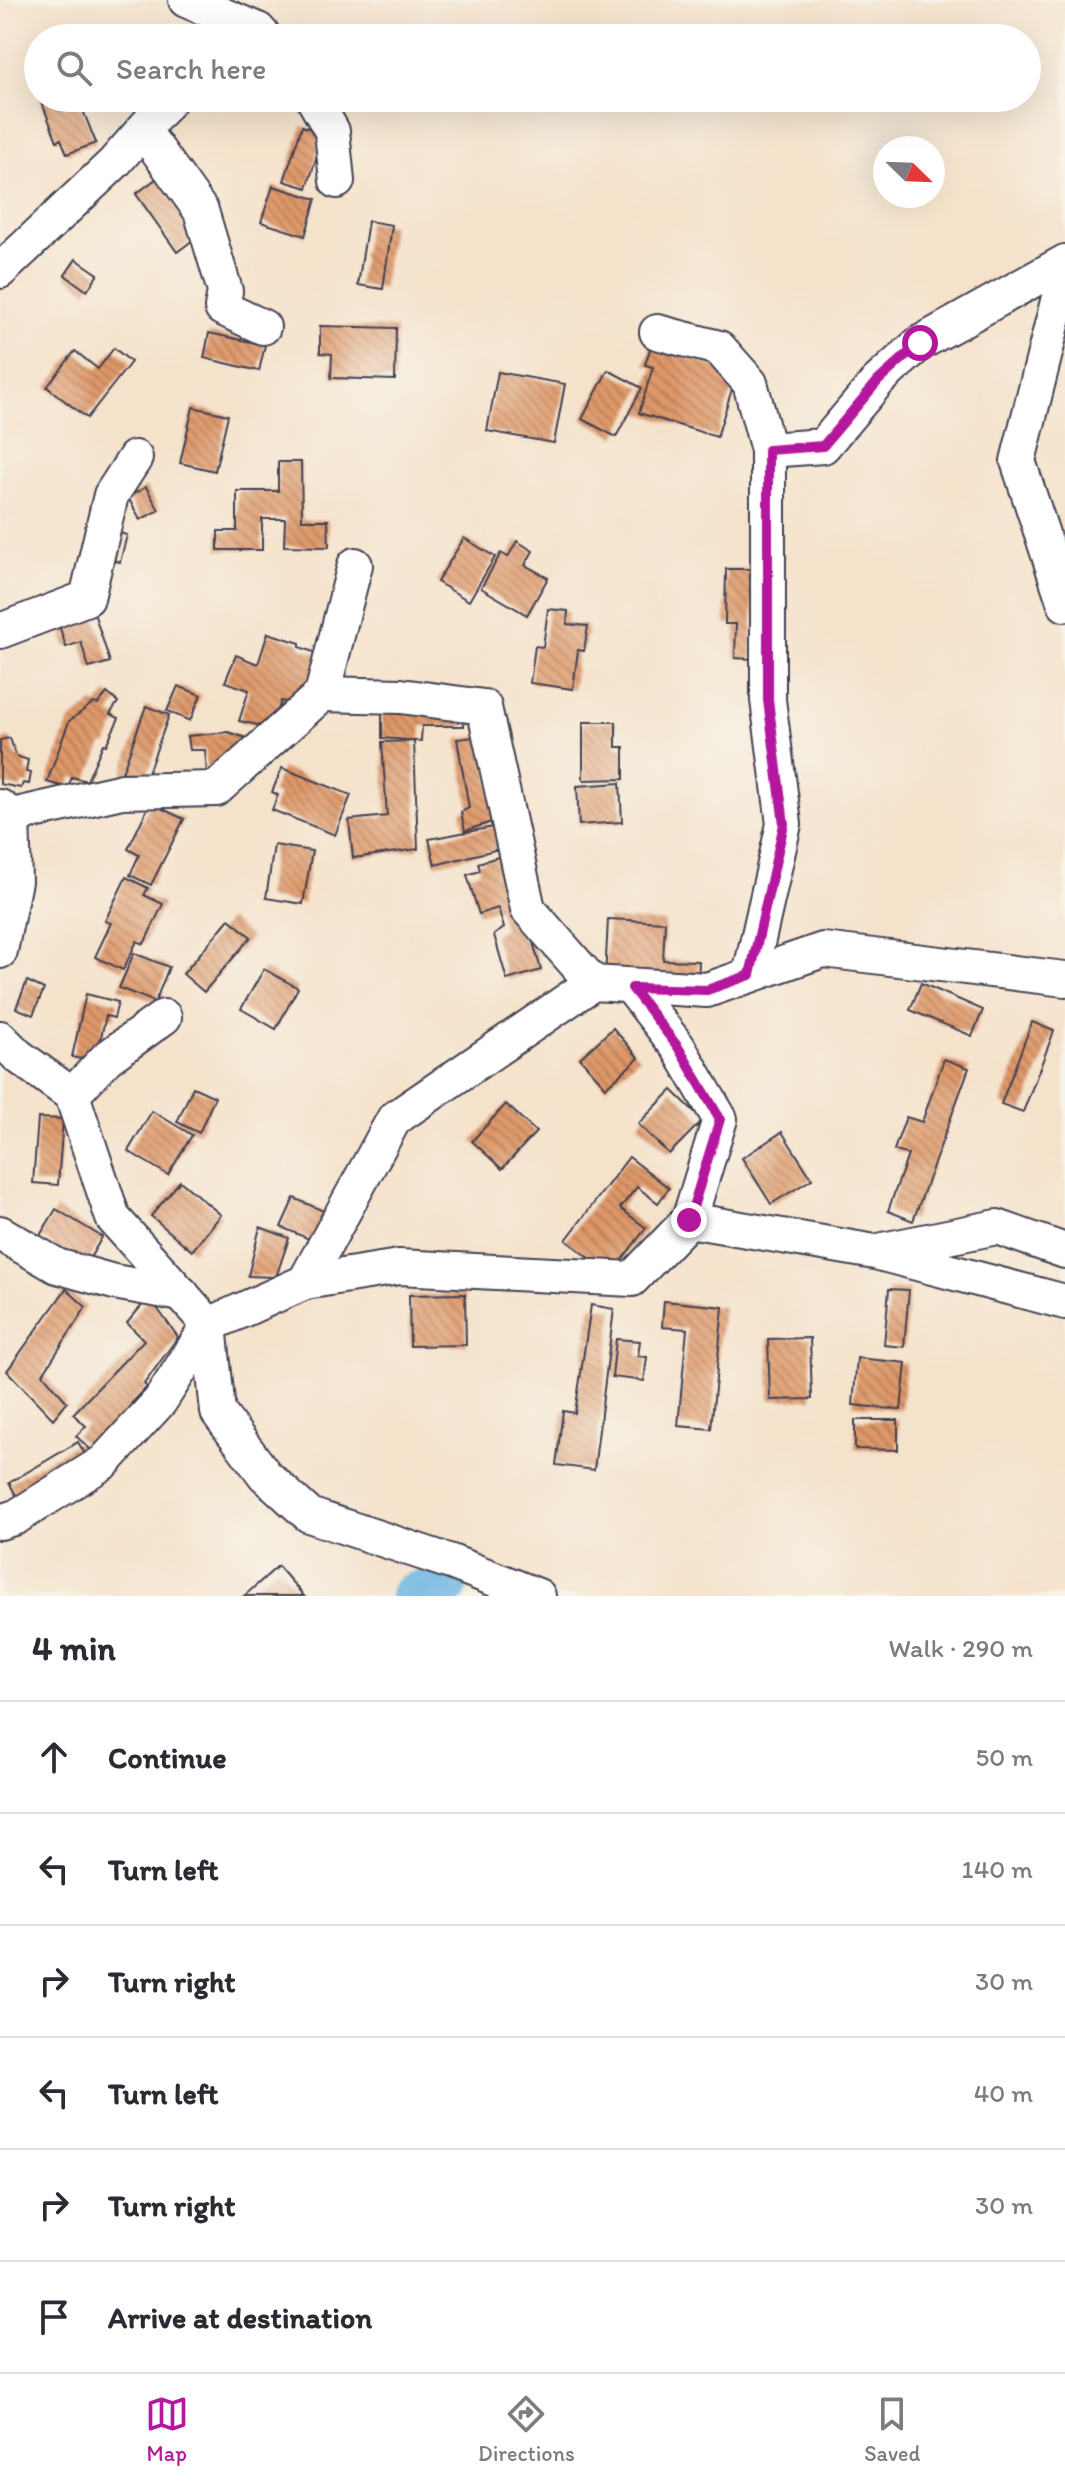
<!DOCTYPE html>
<html lang="en">
<head>
<meta charset="utf-8">
<style>
  :root { --surface:#fff; --page:#f2f2f3; --text:#2b2b33; --muted:#7c7c81; --line:#e1e1e2; --accent:#b5179e }
  body { margin:0; font-family:Itim,sans-serif; background:var(--page); color:var(--text) }
  .compass { position:absolute; left:873px; top:136px; width:72px; height:72px; border-radius:50%; background:var(--surface); box-shadow:0 8px 32px #0002; rotate:113deg }
  .stop { position:absolute; width:24px; height:24px; margin:-18px; border:6px solid #b5179e; border-radius:50%; background:#fff }
  .stop.end { background:#b5179e; border-color:#fff; box-shadow:0 2px 8px #0008 }
  .list { margin:0; padding:0; list-style:none }
  h2 { display:flex; justify-content:space-between; align-items:center; height:104px; margin:0; padding:0 32px; font-size:34px }
  h2 small { font-size:26px; font-weight:400; color:var(--muted) }
  .list li { display:grid; grid-template-columns:52px 1fr auto; gap:24px; align-items:center; box-sizing:border-box; height:112px; padding:0 32px; border-top:2px solid var(--line) }
  .list b { display:block; font-size:30px; white-space:nowrap }
  .list em { font-size:26px; font-style:normal; color:var(--muted) }
  .icon { flex:none; width:44px; height:44px; fill:none; stroke:currentColor; stroke-width:2; stroke-linecap:round; stroke-linejoin:round }
  .map { position:relative; flex:none; width:1065px; height:1596px; overflow:hidden }
  .search { position:absolute; background:var(--surface); box-shadow:0 8px 32px #0002; left:24px; right:24px; top:24px; height:88px; display:flex; align-items:center; gap:20px; box-sizing:border-box; padding:0 28px; border-radius:44px; color:var(--muted); font-size:30px }
  .sheet { height:776px; background:var(--surface) }
  nav { display:flex; justify-content:space-around; align-items:center; box-sizing:border-box; height:112px; border-top:2px solid var(--line); background:var(--surface); font-size:22px; color:var(--muted) }
  nav a { display:grid; justify-items:center; gap:4px }
  nav .on { color:var(--accent) }
  .map>svg:first-child { display:block }
</style>
</head>
<body>
<div class="map">
<svg width="1065" height="1596" viewBox="0 0 1065 1596">
  <defs>
    <pattern id="building-back-hatch" width="6" height="6" patternUnits="userSpaceOnUse" patternTransform="scale(2)"><rect width="6" height="6" fill="#de9768"/><path d="M-1 5l2 2M0 0l6 6M5-1l2 2" fill="none" stroke="#b47b57"/></pattern>
  </defs>
  <rect width="100%" height="100%" fill="#f7f3e8"/>
  <filter id="ink" filterUnits="userSpaceOnUse"><feTurbulence type="fractalNoise" baseFrequency=".0125" numOctaves="2"/><feDisplacementMap in="SourceGraphic" scale="16" xChannelSelector="R" yChannelSelector="G"/><feConvolveMatrix kernelMatrix="1 2 1 2 8 2 1 2 1" color-interpolation-filters="sRGB"/></filter>
  <filter id="wash" filterUnits="userSpaceOnUse"><feTurbulence type="fractalNoise" baseFrequency=".006" numOctaves="4" result="noise"/><feDisplacementMap in="SourceGraphic" scale="32" xChannelSelector="R" yChannelSelector="G"/><feGaussianBlur stdDeviation="1.8" result="paint"/><feColorMatrix in="noise" values="0 0 0 0 0 0 0 0 0 0 0 0 0 0 0 0 0 1.4 0 .05"/><feComposite in="paint" operator="in"/></filter>
  <g filter="url(#wash)">
    <rect width="100%" height="100%" fill="#f5e2cb"/>
    <g fill="none" stroke-linecap="round" stroke-linejoin="round">
      <path stroke="#6bb3e2" stroke-width="46" d="M413,1596L445,1585"/>
    </g>
    <g id="blocks">
      <g fill="url(#building-back-hatch)">
        <path d="M40,98H78L96,143L67,154L61,139L57,141Z"/>
        <path d="M302,126L324,133L307,188L284,181Z"/>
        <path d="M160,176L201,234L177,252L136,194Z"/>
        <path d="M273,186L316,199L305,236L261,222Z"/>
        <path d="M368,221L392,225L383,289L358,285Z"/>
        <path d="M76,259L98,274L87,291L65,275Z"/>
        <path d="M320,326L396,328L395,380L331,378L332,354L320,353Z"/>
        <path d="M209,333L265,345L259,371L204,358Z"/>
        <path d="M651,346L737,373L717,437L639,413L653,367L645,365Z"/>
        <path d="M114,348L131,362L87,418L47,387L75,351L98,369Z"/>
        <path d="M608,370L642,388L616,437L582,419Z"/>
        <path d="M498,372L565,384L554,443L487,431Z"/>
        <path d="M193,407L228,415L215,471L180,463Z"/>
        <path d="M278,462H301L302,520H328L329,547L284,546L285,519H262V550H218V531H237V491H278Z"/>
        <path d="M146,487L159,510L140,520L128,497Z"/>
        <path d="M111,531L127,535L120,562L104,558Z"/>
        <path d="M464,538L495,557L469,601L437,582Z"/>
        <path d="M517,541L533,551L525,565L548,578L527,615L481,588L501,553L508,557Z"/>
        <path d="M726,569H754L752,659L735,658L736,624H725Z"/>
        <path d="M548,609L568,611L567,624L588,626L584,651L578,650L573,689L530,683L535,646L543,647Z"/>
        <path d="M94,613L110,662L89,668L81,642L66,647L59,625Z"/>
        <path d="M268,633L300,643V647L316,653L320,662L300,705L281,701L272,728L239,721L249,690L225,682L236,655L258,664Z"/>
        <path d="M178,686L201,695L190,721L167,711Z"/>
        <path d="M107,693L118,702L110,714L119,718L106,745L103,744L87,781L72,777L68,788L47,782L69,721L93,703L98,704Z"/>
        <path d="M382,702L465,709L464,726H422L421,741L382,738Z"/>
        <path d="M146,706L169,715L145,781L122,773Z"/>
        <path d="M583,722H616V747H624V779L583,780Z"/>
        <path d="M228,732L246,738L241,760L207,774L205,750H190L188,736Z"/>
        <path d="M482,736L497,820L465,831L461,812L469,808L457,739Z"/>
        <path d="M10,738L16,756L28,760L26,772L31,773L29,784L23,783L21,788L0,784V740Z"/>
        <path d="M414,741L418,849L353,858L349,820L387,816L382,742Z"/>
        <path d="M282,768L351,795L335,835L272,810L278,795L272,792Z"/>
        <path d="M620,783L622,822L579,825L577,786Z"/>
        <path d="M150,803L184,819L151,885L130,875L139,855L128,849Z"/>
        <path d="M499,826L503,848L435,865L429,839Z"/>
        <path d="M274,845L312,851L303,904L266,898Z"/>
        <path d="M508,854L541,970L507,980L494,935L504,928L498,908L479,914L467,875L480,871L478,863Z"/>
        <path d="M126,877L148,888L144,895L163,904L144,944L137,941L123,970L95,957L111,923L105,921Z"/>
        <path d="M229,919L251,937L204,992L183,974Z"/>
        <path d="M608,919L665,922L663,960L699,961L698,983L605,979Z"/>
        <path d="M134,953L169,967L155,1002L119,988Z"/>
        <path d="M264,969L298,988L276,1029L241,1009Z"/>
        <path d="M27,981L44,989L33,1015L16,1008Z"/>
        <path d="M921,983L983,1010L972,1036L910,1010Z"/>
        <path d="M86,994L118,1002L114,1018L106,1016L95,1062L72,1057Z"/>
        <path d="M1032,1022L1054,1031L1023,1112L1001,1104Z"/>
        <path d="M613,1028L639,1058L606,1087L580,1058Z"/>
        <path d="M944,1059L969,1068L913,1221L888,1211L908,1155L894,1150L906,1117L922,1122Z"/>
        <path d="M193,1087L215,1097L199,1133L177,1122Z"/>
        <path d="M672,1090L703,1120L669,1154L638,1124Z"/>
        <path d="M506,1104L536,1132L502,1169L472,1141Z"/>
        <path d="M152,1111L192,1135L168,1175L128,1151Z"/>
        <path d="M38,1118L63,1119L58,1185L33,1183Z"/>
        <path d="M782,1132L812,1179L771,1204L742,1158Z"/>
        <path d="M629,1157L669,1188L658,1203L637,1187L620,1208L646,1228L611,1274L566,1240Z"/>
        <path d="M180,1181L221,1215L192,1251L151,1216Z"/>
        <path d="M294,1198L328,1213L316,1242L281,1227Z"/>
        <path d="M56,1209L102,1237L86,1265L39,1237Z"/>
        <path d="M260,1227L289,1238L276,1277L248,1276Z"/>
        <path d="M66,1289L86,1307L43,1374L67,1402L53,1419L7,1371Z"/>
        <path d="M889,1289L909,1290L904,1347L884,1345Z"/>
        <path d="M465,1294L466,1345L410,1346L409,1295Z"/>
        <path d="M149,1297L178,1337L144,1384L147,1387L131,1404L134,1407L92,1451L76,1436L86,1426L73,1414L144,1340L127,1323Z"/>
        <path d="M664,1301L723,1307L711,1429L678,1426L687,1329L662,1327Z"/>
        <path d="M591,1305L614,1309L594,1470L556,1465L563,1411L575,1413Z"/>
        <path d="M810,1338L812,1399L770,1400L768,1339Z"/>
        <path d="M616,1339L640,1341L638,1356L647,1357L644,1381L612,1377Z"/>
        <path d="M857,1358L906,1363L901,1410L853,1405Z"/>
        <path d="M855,1420H898V1450L855,1449Z"/>
        <path d="M78,1442L89,1461L21,1503L9,1483Z"/>
        <path d="M278,1566L304,1596H244Z"/>
      </g>
    </g>
  </g>
  <g filter="url(#ink)">
    <use href="#blocks" fill-opacity="0" stroke="#423f51" stroke-width="2"/>
    <g fill="none" stroke-linecap="round" stroke-linejoin="round">
      <defs>
        <g id="minor">
          <path d="M186,0L258,30L265,38"/>
          <path d="M313,98L332,131L337,181"/>
          <path d="M143,130L201,211L225,291L222,308L263,327"/>
          <path d="M0,271L114,163L171,98"/>
          <path d="M1065,273L1018,461L1065,604"/>
          <path d="M657,332L719,348L750,383L768,450V700L784,824L750,975"/>
          <path d="M768,450L823,446L878,381L920,343L1065,262"/>
          <path d="M0,631L87,598L111,495L135,458"/>
          <path d="M322,694L401,696L484,707L528,909L593,983"/>
          <path d="M0,807L12,816L14,881L0,951"/>
          <path d="M12,816L122,791L216,789L322,694L355,565"/>
          <path d="M0,1038L18,1056L72,1095L113,1218L209,1325L218,1412L265,1475L309,1515L451,1562L538,1596"/>
          <path d="M72,1095L107,1058L164,1017"/>
          <path d="M689,1220L875,1252L1065,1302"/>
          <path d="M0,1233L57,1266L114,1282L182,1294"/>
          <path d="M883,1250L997,1227L1065,1251"/>
          <path d="M305,1282L399,1267L632,1279L689,1220L720,1119L678,1047L632,988"/>
          <path d="M0,1522L16,1517L104,1462L160,1401L209,1325L305,1282L394,1119L593,983L707,990L823,950L1065,979"/>
        </g>
      </defs>
      <use href="#minor" stroke="#423f51" stroke-width="38"/>
      <use href="#minor" stroke="#fff" stroke-width="34"/>
    </g>
  </g>
  <g fill="none" stroke-linecap="round" stroke-linejoin="round" filter="url(#ink)">
    <path stroke="#b5179e" stroke-width="10" d="M689,1220L720,1119L678,1047L632,988L707,990L750,975L784,824L768,700V450L823,446L878,381L920,343"/>
  </g>
</svg>
<svg class="compass" viewBox="-18 -18 36 36"><path d="M0-13l5 13h-10z" fill="#e53935"/><path d="M0 13l5-13h-10z" fill="#7c7c81"/></svg>
<div class="stop" style="left:920px;top:343px"></div>
<div class="stop end" style="left:689px;top:1220px"></div>
<div class="search"><svg class="icon" aria-label="search" viewBox="0 0 24 24"><circle cx="10" cy="10" r="6"/><path d="M15 15l6 6"/></svg>Search here</div>
</div>
<section class="sheet">
<h2>4 min<small>Walk · 290 m</small></h2>
<ul class="list">
<li><svg class="icon" aria-label="ahead" viewBox="0 0 24 24"><path d="M12 20V5M6 11l6-6 6 6"/></svg><div><b>Continue</b></div><em>50 m</em></li>
<li><svg class="icon" aria-label="left" viewBox="0 0 24 24"><path d="M17 20v-9H6M10 6l-5 5 5 5"/></svg><div><b>Turn left</b></div><em>140 m</em></li>
<li><svg class="icon" aria-label="right" viewBox="0 0 24 24"><path d="M7 20v-9h11M14 6l5 5-5 5"/></svg><div><b>Turn right</b></div><em>30 m</em></li>
<li><svg class="icon" aria-label="left" viewBox="0 0 24 24"><path d="M17 20v-9H6M10 6l-5 5 5 5"/></svg><div><b>Turn left</b></div><em>40 m</em></li>
<li><svg class="icon" aria-label="right" viewBox="0 0 24 24"><path d="M7 20v-9h11M14 6l5 5-5 5"/></svg><div><b>Turn right</b></div><em>30 m</em></li>
<li><svg class="icon" aria-label="arrive" viewBox="0 0 24 24"><path d="M6 21V4h12l-3 4 3 4H6"/></svg><div><b>Arrive at destination</b></div></li>
</ul>
</section>
<nav>
<a class="on"><svg class="icon" aria-label="map" viewBox="0 0 24 24"><path d="M3 6l6-2 6 2 6-2v14l-6 2-6-2-6 2zM9 4v14M15 6v14"/></svg>Map</a>
<a><svg class="icon" aria-label="directions" viewBox="0 0 24 24"><path d="M12 3l9 9-9 9-9-9zM9 14v-3h6M13 9l2 2-2 2"/></svg>Directions</a>
<a><svg class="icon" aria-label="saved" viewBox="0 0 24 24"><path d="M7 4h10v16l-5-4-5 4z"/></svg>Saved</a>
</nav>
</body>
</html>
